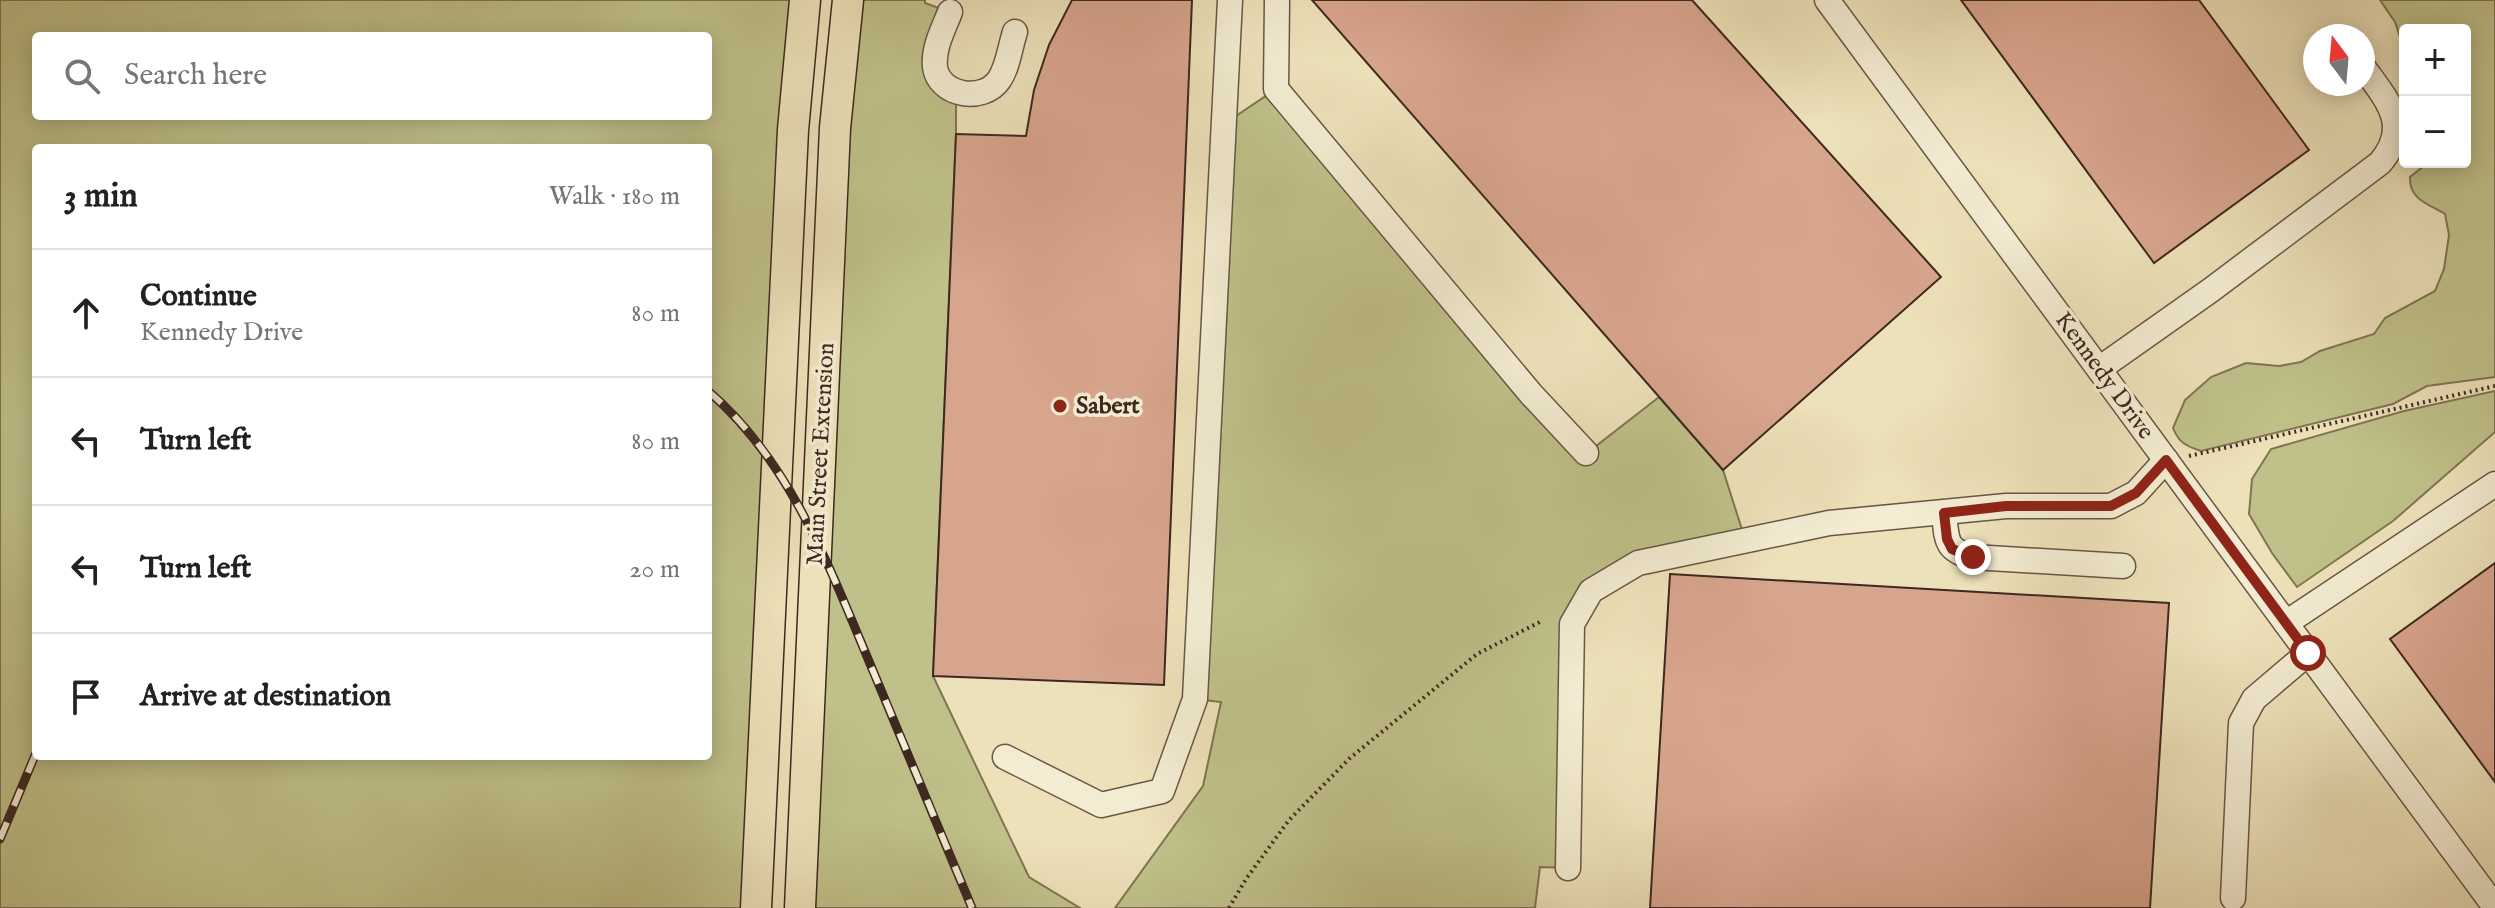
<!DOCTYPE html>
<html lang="en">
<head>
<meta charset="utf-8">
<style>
  :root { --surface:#fff; --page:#f6f6f6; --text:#222; --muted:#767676; --line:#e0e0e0 }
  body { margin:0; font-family:"IM FELL English",serif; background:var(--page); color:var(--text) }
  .controls { position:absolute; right:24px; top:24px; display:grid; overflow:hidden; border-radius:8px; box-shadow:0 4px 20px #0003 }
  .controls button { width:72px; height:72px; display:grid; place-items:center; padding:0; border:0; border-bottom:2px solid var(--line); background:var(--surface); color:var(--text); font:40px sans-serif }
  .compass { position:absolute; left:2303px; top:24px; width:72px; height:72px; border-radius:50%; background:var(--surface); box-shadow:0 4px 20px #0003; rotate:344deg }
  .stop { position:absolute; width:24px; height:24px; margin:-18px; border:6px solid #8f2418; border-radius:50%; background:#fff }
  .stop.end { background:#8f2418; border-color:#fff; box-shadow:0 2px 8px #0008 }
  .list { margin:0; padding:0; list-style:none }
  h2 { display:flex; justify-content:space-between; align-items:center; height:104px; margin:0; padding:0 32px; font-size:34px }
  h2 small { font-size:26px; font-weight:400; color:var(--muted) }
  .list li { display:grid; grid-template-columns:52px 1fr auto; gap:24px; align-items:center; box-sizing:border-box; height:128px; padding:0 32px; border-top:2px solid var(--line) }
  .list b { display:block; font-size:30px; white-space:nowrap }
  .list p { margin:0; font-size:26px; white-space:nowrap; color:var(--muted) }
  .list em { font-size:26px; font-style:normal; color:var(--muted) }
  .icon { flex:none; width:44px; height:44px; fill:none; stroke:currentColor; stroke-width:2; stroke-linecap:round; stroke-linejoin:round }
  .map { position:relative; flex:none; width:2495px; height:908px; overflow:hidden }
  .search { position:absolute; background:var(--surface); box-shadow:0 4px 20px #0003; left:32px; top:32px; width:680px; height:88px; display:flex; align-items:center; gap:20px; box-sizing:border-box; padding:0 28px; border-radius:8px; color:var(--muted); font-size:30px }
  .panel { position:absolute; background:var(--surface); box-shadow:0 4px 20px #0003; left:32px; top:144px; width:680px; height:616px; border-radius:8px }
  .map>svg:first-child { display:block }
</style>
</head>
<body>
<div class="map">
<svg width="2495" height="908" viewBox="0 0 2495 908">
  <rect width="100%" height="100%" fill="#ede1b9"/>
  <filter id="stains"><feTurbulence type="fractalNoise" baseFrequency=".0025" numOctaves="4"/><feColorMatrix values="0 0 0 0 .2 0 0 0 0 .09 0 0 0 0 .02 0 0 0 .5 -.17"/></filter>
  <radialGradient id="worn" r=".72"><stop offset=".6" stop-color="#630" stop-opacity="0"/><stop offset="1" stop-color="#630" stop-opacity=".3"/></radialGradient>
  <g fill="#c0c18a" stroke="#7f7454" stroke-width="2" fill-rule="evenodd">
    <path d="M0,0H805L756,908H0ZM36,36H708V116H36ZM36,148H708V756H36Z"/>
    <path d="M848,0H925V3L950,12L938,42L956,92V134L933,676L1029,877L1080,908H800Z"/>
    <path d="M2380,0H2495V377L2427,386L2393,404L2201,451C2186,446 2179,443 2173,428L2185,400L2211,377L2246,363L2279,366L2301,362L2320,351L2374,334L2385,318L2435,291L2444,269L2449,235L2445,214C2429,204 2409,200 2410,177L2429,162H2465V30H2405V52L2395,22Z"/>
    <path d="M1276,89L1587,453L1659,397L1723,470L1745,539L1638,563L1572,624L1568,868L1540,867L1535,908H1115L1203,786L1221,702L1195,699L1224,124Z"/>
    <path d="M2495,391V432L2393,521L2297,587L2272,553L2249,514L2252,479L2271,449L2404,411Z"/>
  </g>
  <g fill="#d7a48c" stroke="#3e281f" stroke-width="2">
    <path d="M1072,0H1192L1164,685L933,676L956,134L1026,136L1034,90L1049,45Z"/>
    <path d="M1312,0H1692L1941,277L1723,470Z"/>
    <path d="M1961,0H2199L2309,150L2154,263Z"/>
    <path d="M2495,563V782L2390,639Z"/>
    <path d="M1670,574L2169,603L2150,908H1650Z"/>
  </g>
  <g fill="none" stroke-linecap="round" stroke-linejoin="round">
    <defs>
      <g id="minor">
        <path d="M1277,0L1276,89L1531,394L1586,453"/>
        <path d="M1827,0L2495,907"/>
        <path d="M950,12C943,30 933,48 935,67C939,96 983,103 999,80C1008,67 1010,47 1015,32"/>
        <path d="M2099,369L2211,290L2380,163C2412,126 2387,100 2363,67"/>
        <path d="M1944,513C1947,539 1944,550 1973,557L2123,566"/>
        <path d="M2286,623L2495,484"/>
        <path d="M1005,757L1101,805L1162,791L1195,699L1230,0"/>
        <path d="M1568,868L1572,624L1591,591L1638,563L1829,523L2006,506H2111L2136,493L2166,460"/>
        <path d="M2233,898L2241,723L2254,699L2308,653"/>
      </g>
      <g id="major">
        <path d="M756,908L793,130L805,0"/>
        <path d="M800,908L835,128L848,0"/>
      </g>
    </defs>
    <use href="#minor" stroke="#6a5646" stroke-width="27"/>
    <use href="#major" stroke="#3e281f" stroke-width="33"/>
    <g stroke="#3e281f" stroke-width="4" stroke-dasharray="2 4" stroke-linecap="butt">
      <path d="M2189,456L2495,386"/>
      <path d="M1229,908L1246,879L1289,820L1350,758L1477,654L1540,622"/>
    </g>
    <use href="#minor" stroke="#f3ecd2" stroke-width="24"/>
    <use href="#major" stroke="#ede1b9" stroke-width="30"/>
    <defs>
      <g id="rail">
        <path d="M708,391C794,464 833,577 876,678C908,754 940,831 972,908"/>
        <path d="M0,839L36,753"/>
      </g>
    </defs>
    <use href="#rail" stroke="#3e281f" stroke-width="9"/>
    <use href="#rail" stroke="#f3ecd2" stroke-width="6" stroke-dasharray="18" stroke-linecap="butt"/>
  </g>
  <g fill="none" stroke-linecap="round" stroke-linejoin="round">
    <path stroke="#8f2418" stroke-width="10" d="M1973,557L1952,549L1947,539L1944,513L2006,506H2111L2136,493L2166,460L2308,653"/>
  </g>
  <circle fill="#8f2418" stroke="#f3ecd2" stroke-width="3" cx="1060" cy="406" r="8"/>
  <g text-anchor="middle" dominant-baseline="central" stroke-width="7" stroke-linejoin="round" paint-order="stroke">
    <g font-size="24" fill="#3e281f" stroke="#f3ecd2">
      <text transform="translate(2104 376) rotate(54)">Kennedy Drive</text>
      <text transform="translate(821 454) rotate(-87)">Main Street Extension</text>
    </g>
    <g font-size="24" font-weight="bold" fill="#3e281f" stroke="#f3ecd2" text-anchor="start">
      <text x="1076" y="406">Sabert</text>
    </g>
  </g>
  <rect width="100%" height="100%" filter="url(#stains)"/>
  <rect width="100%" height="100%" fill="url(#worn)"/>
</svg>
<div class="controls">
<button>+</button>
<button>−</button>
</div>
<svg class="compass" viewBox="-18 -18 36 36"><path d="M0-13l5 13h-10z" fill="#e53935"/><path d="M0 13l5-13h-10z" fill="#767676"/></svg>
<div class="stop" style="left:2308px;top:653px"></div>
<div class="stop end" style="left:1973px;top:557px"></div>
<div class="search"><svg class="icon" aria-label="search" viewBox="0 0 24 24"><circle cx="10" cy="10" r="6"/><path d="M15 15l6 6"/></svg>Search here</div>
<section class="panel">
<h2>3 min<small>Walk · 180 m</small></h2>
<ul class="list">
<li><svg class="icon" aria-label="ahead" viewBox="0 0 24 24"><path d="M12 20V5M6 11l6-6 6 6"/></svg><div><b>Continue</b><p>Kennedy Drive</p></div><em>80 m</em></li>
<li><svg class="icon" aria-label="left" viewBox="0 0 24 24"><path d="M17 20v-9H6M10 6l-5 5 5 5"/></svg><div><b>Turn left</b></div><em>80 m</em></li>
<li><svg class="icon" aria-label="left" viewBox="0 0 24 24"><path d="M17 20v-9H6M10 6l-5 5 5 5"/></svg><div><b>Turn left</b></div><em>20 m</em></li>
<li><svg class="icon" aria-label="arrive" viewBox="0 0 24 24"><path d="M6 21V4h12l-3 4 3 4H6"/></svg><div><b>Arrive at destination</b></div></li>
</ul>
</section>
</div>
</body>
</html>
